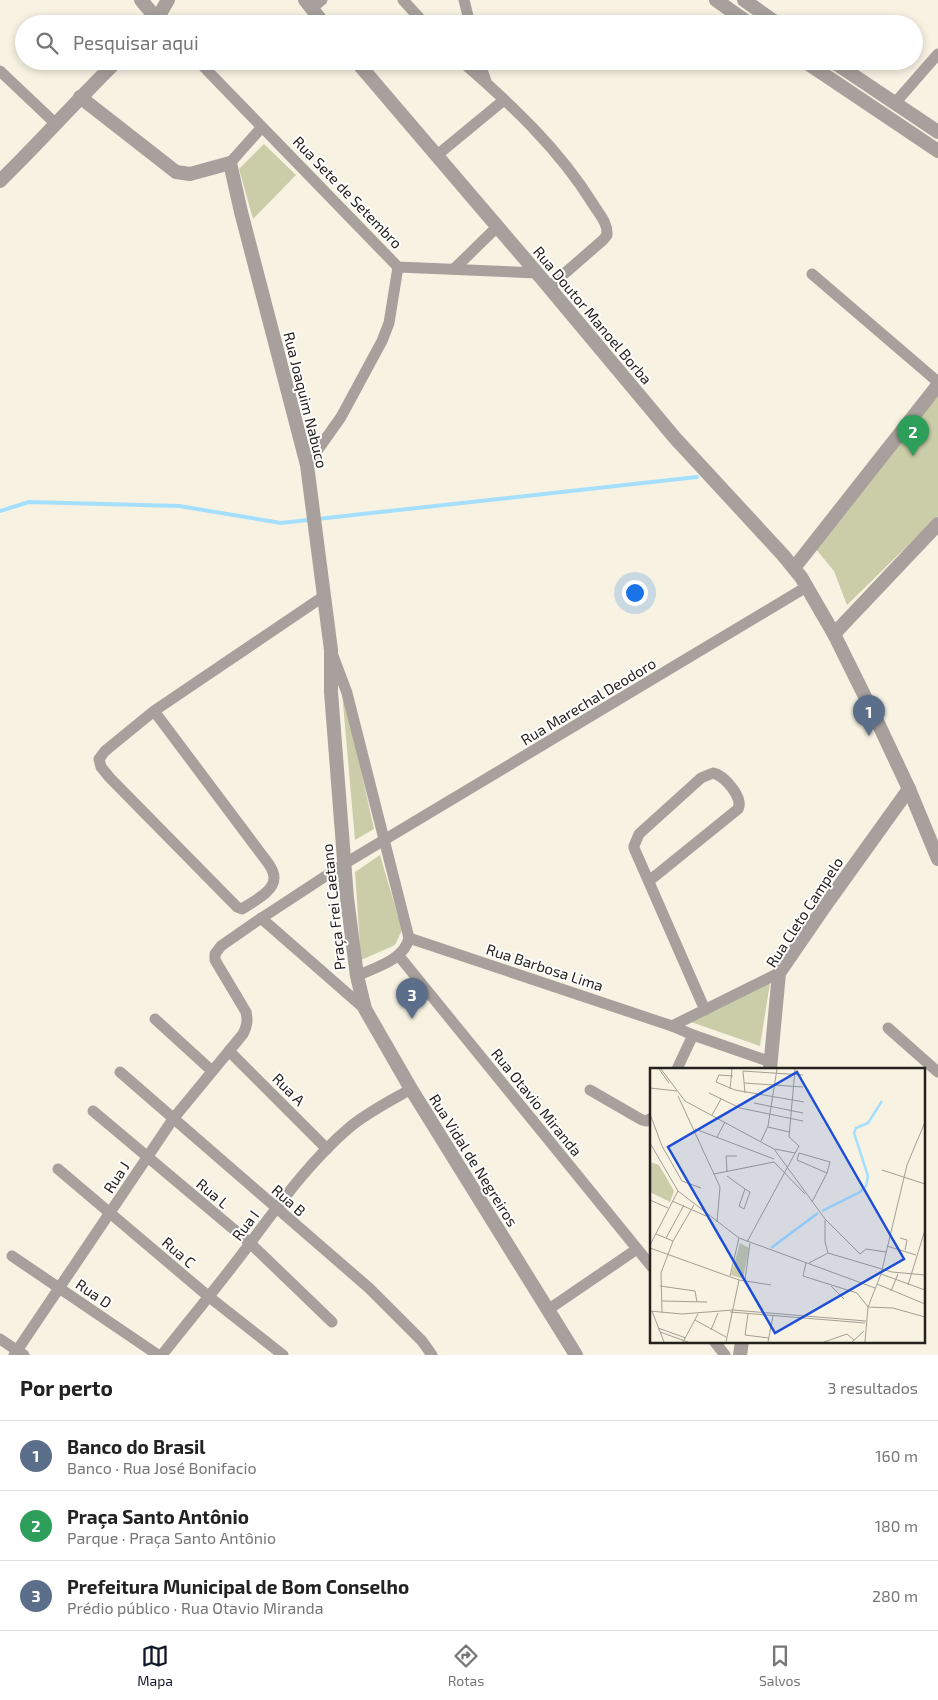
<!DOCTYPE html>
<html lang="pt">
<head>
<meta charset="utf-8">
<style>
  :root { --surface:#fff; --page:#f6f6f6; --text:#222; --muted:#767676; --line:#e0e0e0; --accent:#111827 }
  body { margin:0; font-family:"Exo 2",sans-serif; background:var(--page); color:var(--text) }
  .you { position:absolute; left:634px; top:592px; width:18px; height:18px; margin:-12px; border:4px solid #fff; border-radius:50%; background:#1a73e8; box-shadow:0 0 0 8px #1a73e833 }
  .badge { display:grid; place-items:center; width:32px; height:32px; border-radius:50%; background:var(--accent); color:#fff; font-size:16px; font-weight:700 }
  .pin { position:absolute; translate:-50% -41px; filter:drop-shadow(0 1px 2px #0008) }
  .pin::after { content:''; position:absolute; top:26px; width:18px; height:15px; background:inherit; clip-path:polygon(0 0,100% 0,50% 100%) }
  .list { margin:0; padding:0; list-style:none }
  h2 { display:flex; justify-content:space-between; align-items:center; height:65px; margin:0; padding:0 20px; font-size:21px }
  h2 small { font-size:16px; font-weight:400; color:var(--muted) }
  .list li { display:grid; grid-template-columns:32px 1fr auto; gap:15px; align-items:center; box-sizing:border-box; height:70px; padding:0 20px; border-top:1px solid var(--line) }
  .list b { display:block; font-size:19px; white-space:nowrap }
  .list p { margin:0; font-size:16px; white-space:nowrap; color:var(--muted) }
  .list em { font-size:16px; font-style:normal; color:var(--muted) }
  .icon { flex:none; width:28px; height:28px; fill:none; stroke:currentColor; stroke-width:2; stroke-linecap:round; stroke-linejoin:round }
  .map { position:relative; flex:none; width:938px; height:1355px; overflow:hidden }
  .search { position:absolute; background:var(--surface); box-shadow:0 2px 8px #0003; left:15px; right:15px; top:15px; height:55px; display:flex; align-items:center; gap:12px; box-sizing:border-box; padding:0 18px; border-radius:28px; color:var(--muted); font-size:19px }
  .sheet { height:275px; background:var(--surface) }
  nav { display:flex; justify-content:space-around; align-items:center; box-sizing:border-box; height:70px; border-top:1px solid var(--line); background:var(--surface); font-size:14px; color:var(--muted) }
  nav a { display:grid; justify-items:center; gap:2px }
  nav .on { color:var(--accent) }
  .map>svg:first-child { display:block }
</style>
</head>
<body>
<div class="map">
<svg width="938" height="1355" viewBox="0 0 938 1355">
  <rect width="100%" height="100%" fill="#f7f2e2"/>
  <g fill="#cacda8">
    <path d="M264,144L296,175L253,219L239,169Z"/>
    <path d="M934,397H938V516L847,605L834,571L815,548Z"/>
    <path d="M341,680L374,829L355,840Z"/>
    <path d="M380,855L402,930L395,945L361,960L355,872Z"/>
    <path d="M770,983L760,1046L691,1022Z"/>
  </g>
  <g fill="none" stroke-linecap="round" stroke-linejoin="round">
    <path stroke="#a5dffe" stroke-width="4" d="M0,511L29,502L179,506L281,523L697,477"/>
    <g stroke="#a7a09d" stroke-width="11">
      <path d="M403,0L425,24"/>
      <path d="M464,0L470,24"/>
      <path d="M312,8L322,0"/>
      <path d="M198,61L398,267L537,273"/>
      <path d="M461,61C510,103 559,149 593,204C599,214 608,223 607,235L603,240L549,287"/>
      <path d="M479,61L486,81"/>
      <path d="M0,71L56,124"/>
      <path d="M895,103L938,54"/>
      <path d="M436,156L504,100"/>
      <path d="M230,163L262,127"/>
      <path d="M454,269L497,227"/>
      <path d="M812,274L938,382"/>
      <path d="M307,465L341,417L382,341L389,323L398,267"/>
      <path d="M332,653L347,693L409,938C404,960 376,967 357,976"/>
      <path d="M154,711L268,863C271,867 274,873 274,878C274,892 252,902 242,909L237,907L110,778L101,767L99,759L105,751L154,711L324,596"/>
      <path d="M649,881L738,809C744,798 724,775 713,773L701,778L639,834L634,846V848L705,1010"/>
      <path d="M261,918L365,1009"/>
      <path d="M409,938L672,1026L693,1035L771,1062"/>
      <path d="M399,956L652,1267"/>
      <path d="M155,1019L212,1071"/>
      <path d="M672,1026L779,973"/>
      <path d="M888,1028L938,1072"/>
      <path d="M229,1051L327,1149"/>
      <path d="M677,1069L693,1035"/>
      <path d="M120,1072L369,1288L422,1341L432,1355"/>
      <path d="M590,1090L642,1120L646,1121L652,1118"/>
      <path d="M93,1111L250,1243L332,1322"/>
      <path d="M58,1169L208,1296L283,1355"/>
      <path d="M12,1256L158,1355"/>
      <path d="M549,1309L637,1249"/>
      <path d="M0,1339L24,1355"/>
      <path d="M714,1341L725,1355"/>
      <path d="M14,1355L173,1119L243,1034C247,1026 248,1021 246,1012L215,960V954L221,946L254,923L344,864L808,586"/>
      <path d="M162,1355C192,1317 223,1280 251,1242C281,1202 311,1160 350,1127C368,1112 390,1101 411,1089"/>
    </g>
    <g stroke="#a7a09d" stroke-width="14">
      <path d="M141,0L157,19"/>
      <path d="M305,0L324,24"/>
      <path d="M716,0L750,24"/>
      <path d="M744,0L778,24"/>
      <path d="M154,24L168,0"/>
      <path d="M356,61L537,273L675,438L783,555L801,577L834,634L878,723L909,789L938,859"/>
      <path d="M804,61L938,151"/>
      <path d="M832,61L938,132"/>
      <path d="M80,97L176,172L190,174L230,163L241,212L307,465L331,650V692L347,898L357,976L365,1009L411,1089L576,1355"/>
      <path d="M0,181C40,142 77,100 117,61"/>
      <path d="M794,568L938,385"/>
      <path d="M834,634L938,524"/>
      <path d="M770,1069L779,973L825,906L909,789"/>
      <path d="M740,1355L742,1341"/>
    </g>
  </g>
  <g text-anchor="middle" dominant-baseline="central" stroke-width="4" stroke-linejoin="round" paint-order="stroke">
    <g font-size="15" fill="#25221d" stroke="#fff">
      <text transform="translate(348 192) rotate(46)">Rua Sete de Setembro</text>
      <text transform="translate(593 315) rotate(50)">Rua Doutor Manoel Borba</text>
      <text transform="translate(306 400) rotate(76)">Rua Joaquim Nabuco</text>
      <text transform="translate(588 701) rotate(-31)">Rua Marechal Deodoro</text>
      <text transform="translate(333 907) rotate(-96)">Praça Frei Caetano</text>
      <text transform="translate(804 912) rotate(-57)">Rua Cleto Campelo</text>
      <text transform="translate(545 967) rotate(18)">Rua Barbosa Lima</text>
      <text transform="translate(289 1089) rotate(45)">Rua A</text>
      <text transform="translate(537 1102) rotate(51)">Rua Otavio Miranda</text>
      <text transform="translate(474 1160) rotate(58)">Rua Vidal de Negreiros</text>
      <text transform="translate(116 1177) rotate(-57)">Rua J</text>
      <text transform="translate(213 1193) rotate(40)">Rua L</text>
      <text transform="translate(289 1200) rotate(41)">Rua B</text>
      <text transform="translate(245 1225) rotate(-53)">Rua I</text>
      <text transform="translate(179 1252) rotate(41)">Rua C</text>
      <text transform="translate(94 1293) rotate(34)">Rua D</text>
    </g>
  </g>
  <g transform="translate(650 1068)">
    <rect width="275" height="275" fill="#f7f2e2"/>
    <path d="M0,94L9,97L24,123L20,134L0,124ZM90,175L99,180L93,211L81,207Z" fill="#cacda8"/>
    <path fill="none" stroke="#a5dffe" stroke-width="2.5" d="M172,143L210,124L216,118L218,108L204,65L206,60L218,55L232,33M121,180L168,145"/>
    <path fill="none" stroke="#a39f93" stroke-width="1" d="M9,1L19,15M11,1L35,33L124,81L175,151L210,186M93,3L153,7M93,3L95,25M83,8L69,7L66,14L85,22L154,34M94,15L153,19M0,20L27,23M80,21L82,1M59,25L90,40L153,53M28,28L70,119L67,154M104,35L153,45M0,46L12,78L32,113L51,120M62,47L71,31M118,59L139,64M45,61L124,91M67,69L75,54M111,73L118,58L127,1M0,75L28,123L89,170L225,220M125,81L145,85M124,94L155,126M232,102L275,116M77,103L76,88H87M64,106L124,94M77,108L95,121L100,124L94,141L89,138L95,121M0,132L18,140M22,133L56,148M162,134L177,105L180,94L149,85L147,92L177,105M175,152V174L178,185M6,166L23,173M16,170L34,137M250,170L257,172L255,182M97,174L149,78L139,69L145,1M0,177L28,123M237,178L266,187M0,180L89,212L121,217M210,186L216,181L236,184M156,195L153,208L207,225L218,239L243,240L275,249M159,195L178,185L242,204L275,207M231,206L275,222M80,208L89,170M95,212L100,175M227,216L275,236M258,217L275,162M10,218L45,223L47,234M181,218L194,231M241,223L248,206M12,233L57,234M0,243L32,246L83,242L216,253M2,243L14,274M80,244L215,255M12,245L11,205L23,173L44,137M98,246L95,267L119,270M45,252L76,269M8,260L36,270M61,262L68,245M10,264L38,274M33,274L48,246M76,274L89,212M118,274L123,248M174,274L197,266L204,272M202,274L214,263M215,274L218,239L231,206L257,97L275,54"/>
    <path fill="#1d4ed8" fill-opacity="0.15" stroke="#1d4ed8" stroke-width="2.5" d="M147,4L254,191L125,265L18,79Z"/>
    <rect width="275" height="275" fill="none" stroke="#25221d" stroke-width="2.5"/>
  </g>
</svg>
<div class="you"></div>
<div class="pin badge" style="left:869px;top:736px;background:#5c6f8a">1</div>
<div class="pin badge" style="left:913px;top:456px;background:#2e9e5b">2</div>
<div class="pin badge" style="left:412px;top:1019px;background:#5c6f8a">3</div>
<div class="search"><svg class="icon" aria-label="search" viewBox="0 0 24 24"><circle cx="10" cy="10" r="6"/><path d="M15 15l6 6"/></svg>Pesquisar aqui</div>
</div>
<section class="sheet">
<h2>Por perto<small>3 resultados</small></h2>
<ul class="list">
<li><span class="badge" style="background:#5c6f8a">1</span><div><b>Banco do Brasil</b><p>Banco · Rua José Bonifacio</p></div><em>160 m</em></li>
<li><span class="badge" style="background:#2e9e5b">2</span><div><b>Praça Santo Antônio</b><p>Parque · Praça Santo Antônio</p></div><em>180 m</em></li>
<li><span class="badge" style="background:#5c6f8a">3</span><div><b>Prefeitura Municipal de Bom Conselho</b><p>Prédio público · Rua Otavio Miranda</p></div><em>280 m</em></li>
</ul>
</section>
<nav>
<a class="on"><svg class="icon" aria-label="map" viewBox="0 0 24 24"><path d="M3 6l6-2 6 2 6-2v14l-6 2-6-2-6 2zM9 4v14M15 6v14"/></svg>Mapa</a>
<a><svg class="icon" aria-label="directions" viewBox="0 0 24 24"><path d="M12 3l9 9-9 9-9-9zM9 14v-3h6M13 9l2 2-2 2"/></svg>Rotas</a>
<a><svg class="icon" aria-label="saved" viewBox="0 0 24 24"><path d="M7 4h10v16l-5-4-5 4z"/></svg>Salvos</a>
</nav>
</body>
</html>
